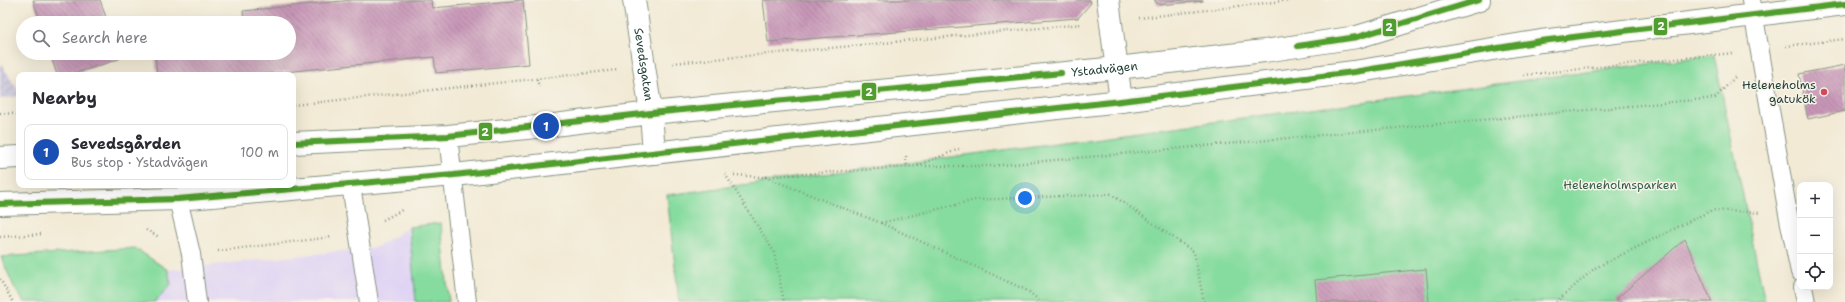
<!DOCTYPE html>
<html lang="en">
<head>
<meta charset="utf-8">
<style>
  :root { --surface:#fff; --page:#f7f7f7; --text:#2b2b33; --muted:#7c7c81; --line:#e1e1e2; --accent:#0f766e }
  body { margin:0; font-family:"Shantell Sans",sans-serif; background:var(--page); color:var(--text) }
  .controls { position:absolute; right:12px; bottom:12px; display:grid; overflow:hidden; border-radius:8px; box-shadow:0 4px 16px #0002 }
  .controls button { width:36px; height:36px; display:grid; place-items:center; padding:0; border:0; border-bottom:1px solid var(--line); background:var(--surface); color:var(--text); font:20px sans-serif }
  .you { position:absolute; left:1025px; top:198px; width:14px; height:14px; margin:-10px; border:3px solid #fff; border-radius:50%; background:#1a73e8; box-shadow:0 0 0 6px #1a73e833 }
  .badge { display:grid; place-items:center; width:26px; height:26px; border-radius:50%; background:var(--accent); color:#fff; font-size:13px; font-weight:700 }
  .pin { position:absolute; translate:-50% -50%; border:2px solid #fff; box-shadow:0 1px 4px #0006 }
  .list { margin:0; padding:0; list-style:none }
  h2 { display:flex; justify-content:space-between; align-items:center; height:52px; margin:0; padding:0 16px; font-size:17px }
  h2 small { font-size:13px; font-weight:400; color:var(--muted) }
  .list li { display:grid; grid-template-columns:26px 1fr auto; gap:12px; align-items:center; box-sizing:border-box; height:56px; margin:0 8px 8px; padding:0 8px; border:1px solid var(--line); border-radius:8px }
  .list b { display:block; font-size:15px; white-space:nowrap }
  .list p { margin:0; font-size:13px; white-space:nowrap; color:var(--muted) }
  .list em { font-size:13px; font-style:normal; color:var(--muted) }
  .icon { flex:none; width:22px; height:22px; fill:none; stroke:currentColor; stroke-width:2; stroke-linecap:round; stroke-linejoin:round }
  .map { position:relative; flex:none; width:1845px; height:302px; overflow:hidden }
  .search { position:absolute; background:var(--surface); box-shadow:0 4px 16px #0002; left:16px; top:16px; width:280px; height:44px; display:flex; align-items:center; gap:10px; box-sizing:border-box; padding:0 14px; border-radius:22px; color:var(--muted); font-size:15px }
  .panel { position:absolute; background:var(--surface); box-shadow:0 4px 16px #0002; left:16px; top:72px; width:280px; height:116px; border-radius:8px }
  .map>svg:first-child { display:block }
</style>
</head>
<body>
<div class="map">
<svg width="1845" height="302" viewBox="0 0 1845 302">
  <defs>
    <pattern id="industrial-furrows" width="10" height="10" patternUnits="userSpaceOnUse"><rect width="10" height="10" fill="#c4c0db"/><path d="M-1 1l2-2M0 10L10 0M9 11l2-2" fill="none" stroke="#9f9db2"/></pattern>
    <pattern id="building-back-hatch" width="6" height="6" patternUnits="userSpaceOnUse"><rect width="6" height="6" fill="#c896b7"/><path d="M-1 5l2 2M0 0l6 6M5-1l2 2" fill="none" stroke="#a27c96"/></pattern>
  </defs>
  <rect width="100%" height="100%" fill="#f7f3e8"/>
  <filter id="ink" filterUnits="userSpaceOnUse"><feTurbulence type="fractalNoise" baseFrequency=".025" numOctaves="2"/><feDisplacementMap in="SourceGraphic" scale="8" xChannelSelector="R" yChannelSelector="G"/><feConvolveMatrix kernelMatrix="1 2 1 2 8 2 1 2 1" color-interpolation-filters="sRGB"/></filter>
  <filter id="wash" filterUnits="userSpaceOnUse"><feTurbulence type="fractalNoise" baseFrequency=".012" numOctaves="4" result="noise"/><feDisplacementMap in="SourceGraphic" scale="16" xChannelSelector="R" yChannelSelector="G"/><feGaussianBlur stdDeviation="0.9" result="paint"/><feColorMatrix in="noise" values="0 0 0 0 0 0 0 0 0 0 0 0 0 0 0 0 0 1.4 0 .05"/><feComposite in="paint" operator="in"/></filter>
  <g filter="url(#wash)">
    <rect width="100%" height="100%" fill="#f2ead5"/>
    <path fill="#e0d4f4" d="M441,223L449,302H24L15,289L1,257L135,248L168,270L377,247L409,227Z"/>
    <path fill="url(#industrial-furrows)" d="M0,62L19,92V96L0,99Z"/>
    <g fill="#86dc9f" stroke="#528c6a">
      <path d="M1714,55L1765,302H679L667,195Z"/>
      <path d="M441,223L449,302H416L409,227Z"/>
      <path d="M135,248L168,270L171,284L155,302H24L15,289L1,257Z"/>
    </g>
    <g id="blocks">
      <g fill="url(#building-back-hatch)">
        <path d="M33,0H100L108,23H41Z"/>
        <path d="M352,0H431L432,8L523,0L529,64L436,73L434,57L254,75H157L155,53H289V23H244L243,11Z"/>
        <path d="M763,0H1090L1091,3L1078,18L768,42Z"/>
        <path d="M1154,0H1203V1L1159,5Z"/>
        <path d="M50,53H117L119,59L70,75H57Z"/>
        <path d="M1845,65V111L1808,119L1799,74Z"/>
        <path d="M1685,239L1712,302H1617L1616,299Z"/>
        <path d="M1426,269L1429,302H1317L1315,280Z"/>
      </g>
    </g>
  </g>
  <g filter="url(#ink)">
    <use href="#blocks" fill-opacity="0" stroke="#889484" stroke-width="1"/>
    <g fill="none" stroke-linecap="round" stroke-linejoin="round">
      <defs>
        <g id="service">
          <path d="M1751,0L1788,214L1800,272"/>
          <path d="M448,136L467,302"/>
          <path d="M351,185L369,302"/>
          <path d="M178,199L191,254L197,302"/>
          <path d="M1803,287L1806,302"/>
        </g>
        <g id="minor">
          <path id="s1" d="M634,0L651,113L654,153"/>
          <path d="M1108,0L1121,101"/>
        </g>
        <g id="secondary">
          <path id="s2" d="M293,143L448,136L546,126L651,113L1117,68L1264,51L1357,37L1479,0"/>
          <path d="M0,158L19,157"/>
          <path d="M0,204L178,199L454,175L1121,101L1354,72L1541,41L1845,4"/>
        </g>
      </defs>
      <use href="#service" stroke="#889484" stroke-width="20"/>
      <use href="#minor" stroke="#889484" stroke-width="24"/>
      <use href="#secondary" stroke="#889484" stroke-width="24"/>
      <g stroke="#889484" stroke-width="2.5" stroke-dasharray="1 3" stroke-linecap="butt">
        <path d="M1139,18L1291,0"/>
        <path d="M1786,46L1845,39"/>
        <path d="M673,63L1082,24"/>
        <path d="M1524,75L1733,53"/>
        <path d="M537,79L539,87"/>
        <path d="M293,105L617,70"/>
        <path d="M0,113L19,114"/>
        <path d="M906,156L907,167"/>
        <path d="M918,166H992L1715,98L1736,76"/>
        <path d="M725,174L774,252L784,302"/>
        <path d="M734,175L763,177L917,166L959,149"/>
        <path d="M765,177L881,223L1028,291L1041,302"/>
        <path d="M383,220L402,210"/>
        <path d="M881,223L975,200L1111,194L1194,252L1204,302"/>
        <path d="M146,230L159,237"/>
        <path d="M0,237L42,234"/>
        <path d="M218,251L332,237"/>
        <path d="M0,279L13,302"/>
        <path d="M1556,302L1595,268L1712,210L1761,213"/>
      </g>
      <use href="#service" stroke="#fff" stroke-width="18"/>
      <use href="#minor" stroke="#fff" stroke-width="22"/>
      <use href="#secondary" stroke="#fff" stroke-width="22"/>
      <defs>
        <g id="bus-1">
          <path d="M1298,46L1357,37L1479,0"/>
          <path d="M293,143L448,136L651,113L1061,73"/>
          <path d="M0,204L178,199L454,175L1121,101L1354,72L1541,41L1845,4"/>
        </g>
      </defs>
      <use href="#bus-1" stroke="#f7f3e8" stroke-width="9"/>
      <use href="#bus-1" stroke="#509e2f" stroke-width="6"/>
    </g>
  </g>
  <circle fill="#d1495b" stroke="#f7f3e8" stroke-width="1.5" cx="1824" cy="92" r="4"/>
  <g text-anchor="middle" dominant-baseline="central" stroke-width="3" stroke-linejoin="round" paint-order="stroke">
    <g font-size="12" fill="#1f3d34" stroke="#f7f3e8">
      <text stroke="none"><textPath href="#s1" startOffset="65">Sevedsgatan</textPath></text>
      <text stroke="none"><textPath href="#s2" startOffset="815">Ystadvägen</textPath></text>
    </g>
    <g font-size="12" fill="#1f3d34" stroke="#f7f3e8" text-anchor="end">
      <text x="1816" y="85">Heleneholms<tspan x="1816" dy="14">gatukök</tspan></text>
    </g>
    <g font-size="12" fill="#345d49" stroke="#f7f3e8">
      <text x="1620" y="185">Heleneholmsparken</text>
    </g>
  </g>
  <g stroke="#f7f3e8" stroke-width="1.5">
    <rect x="1653" y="17" width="15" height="19" rx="4" fill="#509e2f"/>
    <rect x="1382" y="18" width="15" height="19" rx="4" fill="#509e2f"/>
    <rect x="861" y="82" width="16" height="19" rx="4" fill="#509e2f"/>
    <rect x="478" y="122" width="15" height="19" rx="4" fill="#509e2f"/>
  </g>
  <g font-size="11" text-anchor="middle" font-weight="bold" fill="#fff">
    <text x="1661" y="30">2</text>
    <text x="1389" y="31">2</text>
    <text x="869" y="96">2</text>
    <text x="485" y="136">2</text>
  </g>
</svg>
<div class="controls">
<button>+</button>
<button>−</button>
<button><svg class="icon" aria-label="locate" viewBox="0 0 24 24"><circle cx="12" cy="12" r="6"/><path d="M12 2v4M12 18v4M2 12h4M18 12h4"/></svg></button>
</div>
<div class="you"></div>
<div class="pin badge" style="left:546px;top:126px;background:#1a4fb4">1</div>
<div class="search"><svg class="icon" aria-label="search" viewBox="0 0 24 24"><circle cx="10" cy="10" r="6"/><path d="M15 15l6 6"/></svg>Search here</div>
<section class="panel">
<h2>Nearby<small></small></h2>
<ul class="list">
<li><span class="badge" style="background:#1a4fb4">1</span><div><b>Sevedsgården</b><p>Bus stop · Ystadvägen</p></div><em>100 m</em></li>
</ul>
</section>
</div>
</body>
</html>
